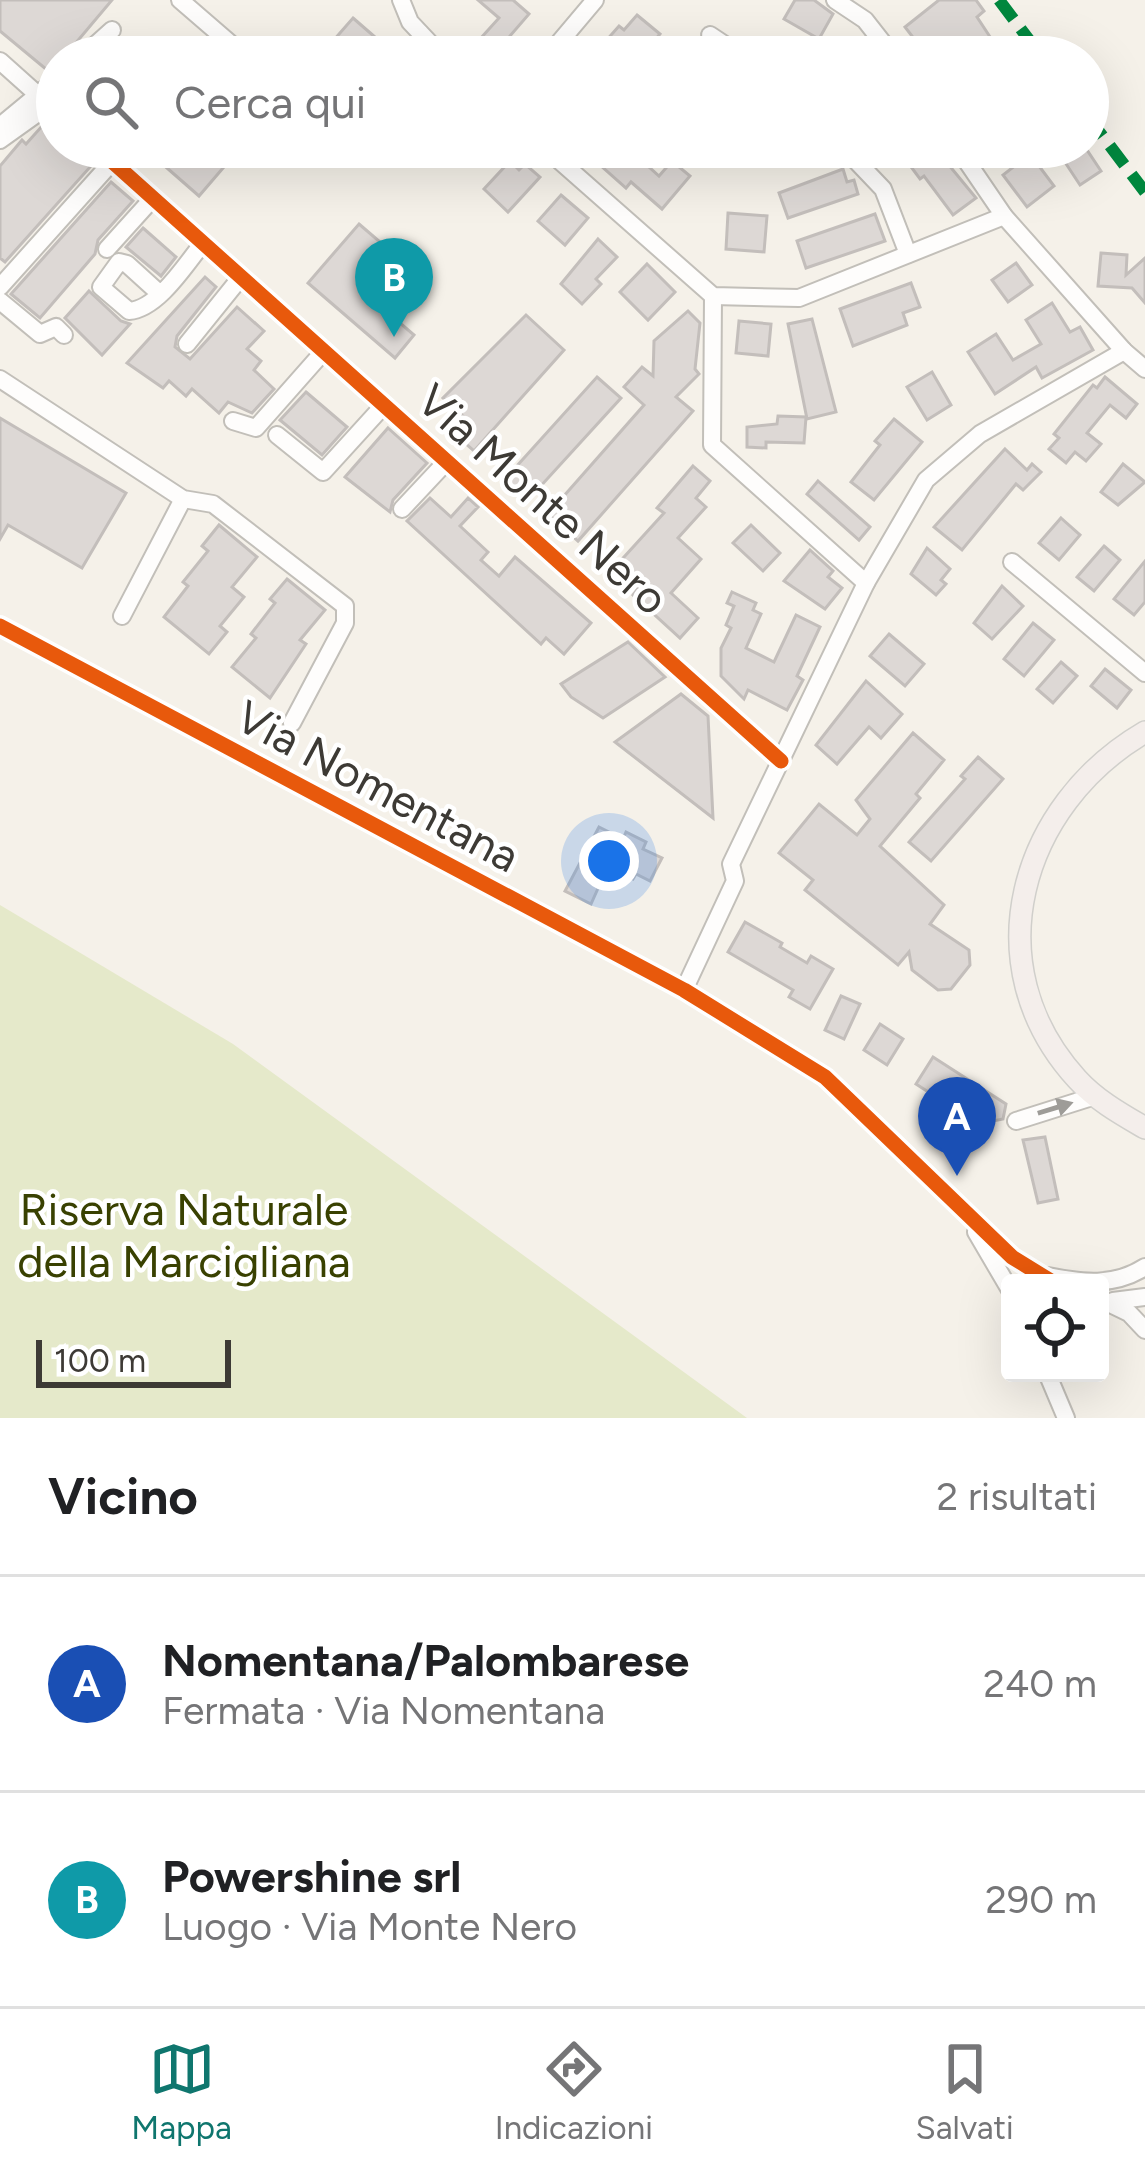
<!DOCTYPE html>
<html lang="it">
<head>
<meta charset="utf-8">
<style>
  :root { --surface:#fff; --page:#f6f6f6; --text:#202124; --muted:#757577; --line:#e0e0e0; --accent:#0f766e }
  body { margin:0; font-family:Figtree,sans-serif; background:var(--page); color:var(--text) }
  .controls { position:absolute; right:36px; bottom:36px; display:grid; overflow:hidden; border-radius:12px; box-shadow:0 12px 48px #0002 }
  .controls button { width:108px; height:108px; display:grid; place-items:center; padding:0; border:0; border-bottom:3px solid var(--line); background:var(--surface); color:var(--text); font:60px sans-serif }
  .scale { position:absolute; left:36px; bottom:30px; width:195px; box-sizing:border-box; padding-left:12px; border:6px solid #3d3a35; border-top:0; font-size:33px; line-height:42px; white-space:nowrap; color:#3d3a35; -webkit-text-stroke:9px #fff; paint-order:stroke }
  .you { position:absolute; left:609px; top:861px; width:42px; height:42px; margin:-30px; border:9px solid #fff; border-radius:50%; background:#1a73e8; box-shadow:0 0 0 18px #1a73e833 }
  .badge { display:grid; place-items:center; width:78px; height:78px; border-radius:50%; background:var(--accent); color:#fff; font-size:39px; font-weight:700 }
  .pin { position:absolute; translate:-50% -99px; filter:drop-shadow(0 3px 6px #0008) }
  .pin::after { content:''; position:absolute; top:63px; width:42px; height:36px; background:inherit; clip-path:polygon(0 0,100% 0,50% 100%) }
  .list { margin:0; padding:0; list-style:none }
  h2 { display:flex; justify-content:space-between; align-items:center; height:156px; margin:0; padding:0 48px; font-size:51px }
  h2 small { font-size:39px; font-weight:400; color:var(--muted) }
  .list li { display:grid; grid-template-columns:78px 1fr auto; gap:36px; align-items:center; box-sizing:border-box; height:216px; padding:0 48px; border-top:3px solid var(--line) }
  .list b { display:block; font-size:45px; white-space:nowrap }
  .list p { margin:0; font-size:39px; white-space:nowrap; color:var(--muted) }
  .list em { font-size:39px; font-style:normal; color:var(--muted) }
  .icon { flex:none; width:66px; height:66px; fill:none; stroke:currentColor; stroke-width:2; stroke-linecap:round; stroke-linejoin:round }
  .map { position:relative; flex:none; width:1145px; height:1418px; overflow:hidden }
  .search { position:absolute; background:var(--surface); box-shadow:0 12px 48px #0002; left:36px; right:36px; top:36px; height:132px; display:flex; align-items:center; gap:30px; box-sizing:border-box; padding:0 42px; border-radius:66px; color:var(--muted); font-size:45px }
  .sheet { height:588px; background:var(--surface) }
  nav { display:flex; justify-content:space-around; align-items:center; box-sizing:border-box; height:168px; border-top:3px solid var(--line); background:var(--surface); font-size:33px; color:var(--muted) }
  nav a { display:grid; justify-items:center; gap:6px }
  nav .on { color:var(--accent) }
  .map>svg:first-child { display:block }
</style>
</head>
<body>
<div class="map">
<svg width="1145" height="1418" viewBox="0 0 1145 1418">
  <rect width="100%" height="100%" fill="#f5f1e9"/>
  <path fill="#e5e9ca" d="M0,905L233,1044L747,1418H0Z"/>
  <g fill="#ddd8d5" stroke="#c3bebb" stroke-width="3">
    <path d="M0,0H112L64,57H57L56,66L47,70L0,31Z"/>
    <path d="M478,0H513L529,14L503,44L517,57H479L471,49L499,18Z"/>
    <path d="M795,0H814L833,14L819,39L784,19Z"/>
    <path d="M939,0H976L984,11L977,17L1000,52L993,57H928L905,27Z"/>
    <path d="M637,15L660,34L641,57H621L604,43L619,26L624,30Z"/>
    <path d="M353,18L398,57H319Z"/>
    <path d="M43,125L57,137V147H69L91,166L5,262L0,258V166L22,140L26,144Z"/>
    <path d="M157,147H241L199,196L151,154Z"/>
    <path d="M613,147H627L659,176L672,161L690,176L662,209L631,182L626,188L599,164Z"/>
    <path d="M916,147H934L976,198L953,215L924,176L920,179L903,156Z"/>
    <path d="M1055,147H1085L1101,171L1080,185Z"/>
    <path d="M1030,154L1054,186L1027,207L1003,175Z"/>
    <path d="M510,161L519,170L525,164L540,177L508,212L484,189Z"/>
    <path d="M843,169L847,182L854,180L858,194L788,218L779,193Z"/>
    <path d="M111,182L133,201L98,240L95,254L40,318L11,294Z"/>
    <path d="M561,195L588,218L565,245L538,221Z"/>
    <path d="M728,213L767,216L764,252L726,249Z"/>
    <path d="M875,214L885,241L806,268L797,241Z"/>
    <path d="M359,224L422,278L393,317L414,335L395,358L308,283Z"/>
    <path d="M143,228L176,257L161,276L126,247Z"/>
    <path d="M598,239L617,257L596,279L601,284L582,304L561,284Z"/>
    <path d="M1101,253L1127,255L1126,275L1145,258V303L1132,288L1098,286Z"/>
    <path d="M1016,263L1032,285L1008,302L992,280Z"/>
    <path d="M647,264L675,292L648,320L620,292Z"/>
    <path d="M205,277L216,287L177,336L175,347L190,359L237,307L264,331L247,349L261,361L254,370L274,389L252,413L228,402L219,413L192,389L186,396L169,381L163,388L127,363Z"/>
    <path d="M911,283L920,307L903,313L907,325L853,346L840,309Z"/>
    <path d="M89,291L121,321L130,324L102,355L65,318Z"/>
    <path d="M1052,303L1070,332L1080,327L1093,350L1042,378L1036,367L995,394L968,352L996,334L1013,360L1041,344L1026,320Z"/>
    <path d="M688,311L700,323L695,369L699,374L676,397L693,411L578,541L548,514L644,405L624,387L642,367L653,376L654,341Z"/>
    <path d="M526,315L564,350L474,451L450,430L463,416L443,398Z"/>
    <path d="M812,319L836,412L807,419L788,324Z"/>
    <path d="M739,321L771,324L768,356L736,353Z"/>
    <path d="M932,372L951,405L927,420L907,387Z"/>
    <path d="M597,377L621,398L528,500L505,479Z"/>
    <path d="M1105,377L1137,404L1126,418L1110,405L1087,433L1101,444L1086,461L1075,452L1066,463L1049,449L1059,438L1054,434L1093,385L1097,388Z"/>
    <path d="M306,392L347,427L322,455L280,420Z"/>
    <path d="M778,416L806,417L804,443L766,442V448L747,447V427L777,424Z"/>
    <path d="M0,418L126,493L82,568L8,525L0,539Z"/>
    <path d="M894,419L922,442L874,500L851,482L880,445L875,441Z"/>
    <path d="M388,428L427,463L393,500L390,512L345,477Z"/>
    <path d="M1005,449L1027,470L1032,464L1041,472L1023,490L1016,484L962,550L934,527Z"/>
    <path d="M1123,464L1145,482L1118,505L1101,492Z"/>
    <path d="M693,466L710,481L696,498L706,507L678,538L701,559L671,593L698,618L680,638L633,595L638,588L615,567L664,513L657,508Z"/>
    <path d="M818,481L870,527L859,540L807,494Z"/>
    <path d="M430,498L451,517L468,498L478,507L460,526L488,552L481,560L499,576L515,557L591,623L564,654L546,638L541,644L407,521Z"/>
    <path d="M1061,518L1080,535L1059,560L1039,543Z"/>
    <path d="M219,525L257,557L232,587L244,597L220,626L227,632L209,654L164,617L188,586L183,582L208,551L202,546Z"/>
    <path d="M751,525L780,553L763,571L733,543Z"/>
    <path d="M1104,546L1120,560L1094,591L1077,577Z"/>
    <path d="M927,548L950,569L941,580L946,584L936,595L911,574Z"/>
    <path d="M810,550L833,571L828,577L842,588L825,609L784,581Z"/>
    <path d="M1145,561V602L1134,615L1114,599Z"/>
    <path d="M287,579L325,610L300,640L306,644L270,698L232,667L256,638L251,634L275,603L270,599Z"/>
    <path d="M1002,586L1023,606L992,639L974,623Z"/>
    <path d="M732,592L756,603L753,610L761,614L746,648L774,662L796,615L820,627L797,676L803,680L787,710L748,690L744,699L721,676V648L731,628L726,625L734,606L727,603Z"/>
    <path d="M1033,623L1054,640L1024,676L1004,659Z"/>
    <path d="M889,634L924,664L905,686L870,656Z"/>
    <path d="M628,642L665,677L603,718L571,697L561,684Z"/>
    <path d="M1061,662L1077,676L1053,703L1037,689Z"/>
    <path d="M1105,669L1131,690L1117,708L1091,686Z"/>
    <path d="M866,681L902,714L881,738L869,727L837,764L816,745Z"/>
    <path d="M681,694L708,716L713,818L615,742Z"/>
    <path d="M913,733L944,760L916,794L920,798L880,846L944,905L930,924L969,950L970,965L951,989L938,990L912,970L909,952L898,965L805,890L813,880L779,853L819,804L857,835L870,819L856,800Z"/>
    <path d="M978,757L1003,779L931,861L909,842L965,779L961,776Z"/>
    <path d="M599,827L623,839L626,832L646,842L643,849L662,858L650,881L636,874L633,879L608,866L591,904L565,891Z"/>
    <path d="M745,922L782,943L780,947L807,963L811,956L833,969L810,1009L789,997L793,990L728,952Z"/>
    <path d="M841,996L860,1004L844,1039L825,1030Z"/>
    <path d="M880,1024L903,1039L887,1065L864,1050Z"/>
    <path d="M933,1057L1006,1104L1003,1119L978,1124L916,1084Z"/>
    <path d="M1045,1137L1058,1199L1038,1203L1023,1140Z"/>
  </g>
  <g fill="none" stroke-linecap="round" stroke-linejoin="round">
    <defs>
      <g id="minor">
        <path d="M180,0L246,57"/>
        <path d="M401,0L410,22L443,57"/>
        <path d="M835,0L865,20L894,57"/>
        <path d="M710,35L743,57"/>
        <path d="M82,57L112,30"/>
        <path d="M547,57L595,0"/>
        <path d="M0,61L57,112"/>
        <path d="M0,126L57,79"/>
        <path d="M0,140L49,105"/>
        <path d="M96,147L781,761"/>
        <path d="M544,147L713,296L799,298L1004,216"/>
        <path d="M843,147L883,189L908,254"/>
        <path d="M957,147L1004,216L1124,351L1145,369"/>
        <path d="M107,249L153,198"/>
        <path d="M0,287L112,162"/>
        <path d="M159,293L127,264L119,262L101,287L129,311C158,309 186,264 203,243"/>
        <path d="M713,296L712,445L866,583"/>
        <path d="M0,301L40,334L56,327L64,335"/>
        <path d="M187,344L241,277"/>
        <path d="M0,379L183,499L213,504L345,606V623L292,723"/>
        <path d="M233,421L256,428L324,351"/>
        <path d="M277,435L323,472L384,405"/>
        <path d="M402,509L447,461"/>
        <path d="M1012,562L1145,673"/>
        <path d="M122,616L183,499"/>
        <path d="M0,626L684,990L825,1077L1012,1257L1054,1283"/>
        <path d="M684,990L735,881L731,864L866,583L926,480L980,434L1124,351"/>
        <path d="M1016,1121L1095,1096"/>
        <path d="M976,1232L1010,1290"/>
        <path d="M1048,1276C1082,1283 1114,1287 1145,1267"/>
        <path d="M1100,1299L1129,1313L1145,1330"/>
        <path d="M1113,1301L1145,1297"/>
        <path d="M1047,1373L1066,1418"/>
      </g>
      <path id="major" d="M1145,732C1020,805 973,965 1077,1079C1096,1100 1121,1114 1145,1128"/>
    </defs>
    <use href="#minor" stroke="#c2bfb9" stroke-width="20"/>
    <use href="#major" stroke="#d0cfcb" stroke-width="24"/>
    <use href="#minor" stroke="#fefdfc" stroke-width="16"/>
    <use href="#major" stroke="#f4eeeb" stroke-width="21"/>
    <g stroke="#00873e" stroke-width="12" stroke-dasharray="24 12" stroke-linecap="butt">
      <path d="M999,0L1042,57"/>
      <path d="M1088,117L1145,192"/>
    </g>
    <defs>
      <g id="cycleway">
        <path d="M96,147L781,761"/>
        <path d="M0,626L684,990L825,1077L1012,1257L1054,1283"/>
      </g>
    </defs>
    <use href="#cycleway" stroke="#fff" stroke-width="22"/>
    <use href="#cycleway" stroke="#e8590c" stroke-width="15"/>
  </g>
  <defs><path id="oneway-solid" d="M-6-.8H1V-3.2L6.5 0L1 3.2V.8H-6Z" transform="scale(3)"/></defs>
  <use fill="#9e9c98" href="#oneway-solid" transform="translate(1055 1108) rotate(-17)"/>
  <g text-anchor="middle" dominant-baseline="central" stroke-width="9" stroke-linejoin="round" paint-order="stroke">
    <g font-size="45" fill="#3d3a35" stroke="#fff">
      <text transform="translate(543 499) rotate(42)">Via Monte Nero</text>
      <text transform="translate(378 786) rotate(28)">Via Nomentana</text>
    </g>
    <g font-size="45" fill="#394101" stroke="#fff">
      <text x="184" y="1209">Riserva Naturale<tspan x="184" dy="52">della Marcigliana</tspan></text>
    </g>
  </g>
</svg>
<div class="controls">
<button><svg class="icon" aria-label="locate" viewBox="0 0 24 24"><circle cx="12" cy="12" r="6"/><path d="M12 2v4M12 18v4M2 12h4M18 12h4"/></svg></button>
</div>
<div class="scale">100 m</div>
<div class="you"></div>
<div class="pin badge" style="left:957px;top:1176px;background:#1a4fb4">A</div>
<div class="pin badge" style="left:394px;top:337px;background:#0f9aa8">B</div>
<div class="search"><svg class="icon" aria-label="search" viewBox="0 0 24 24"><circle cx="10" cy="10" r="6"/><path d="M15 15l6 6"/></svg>Cerca qui</div>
</div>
<section class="sheet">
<h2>Vicino<small>2 risultati</small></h2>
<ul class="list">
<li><span class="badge" style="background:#1a4fb4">A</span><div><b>Nomentana/Palombarese</b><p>Fermata · Via Nomentana</p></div><em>240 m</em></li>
<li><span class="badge" style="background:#0f9aa8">B</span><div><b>Powershine srl</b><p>Luogo · Via Monte Nero</p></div><em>290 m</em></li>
</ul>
</section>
<nav>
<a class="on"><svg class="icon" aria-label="map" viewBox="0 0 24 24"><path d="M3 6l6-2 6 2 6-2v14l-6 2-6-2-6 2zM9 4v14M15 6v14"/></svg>Mappa</a>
<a><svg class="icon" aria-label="directions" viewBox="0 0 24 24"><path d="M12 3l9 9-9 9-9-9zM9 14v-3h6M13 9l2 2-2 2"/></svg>Indicazioni</a>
<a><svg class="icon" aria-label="saved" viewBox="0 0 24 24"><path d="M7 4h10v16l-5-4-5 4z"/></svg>Salvati</a>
</nav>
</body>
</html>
